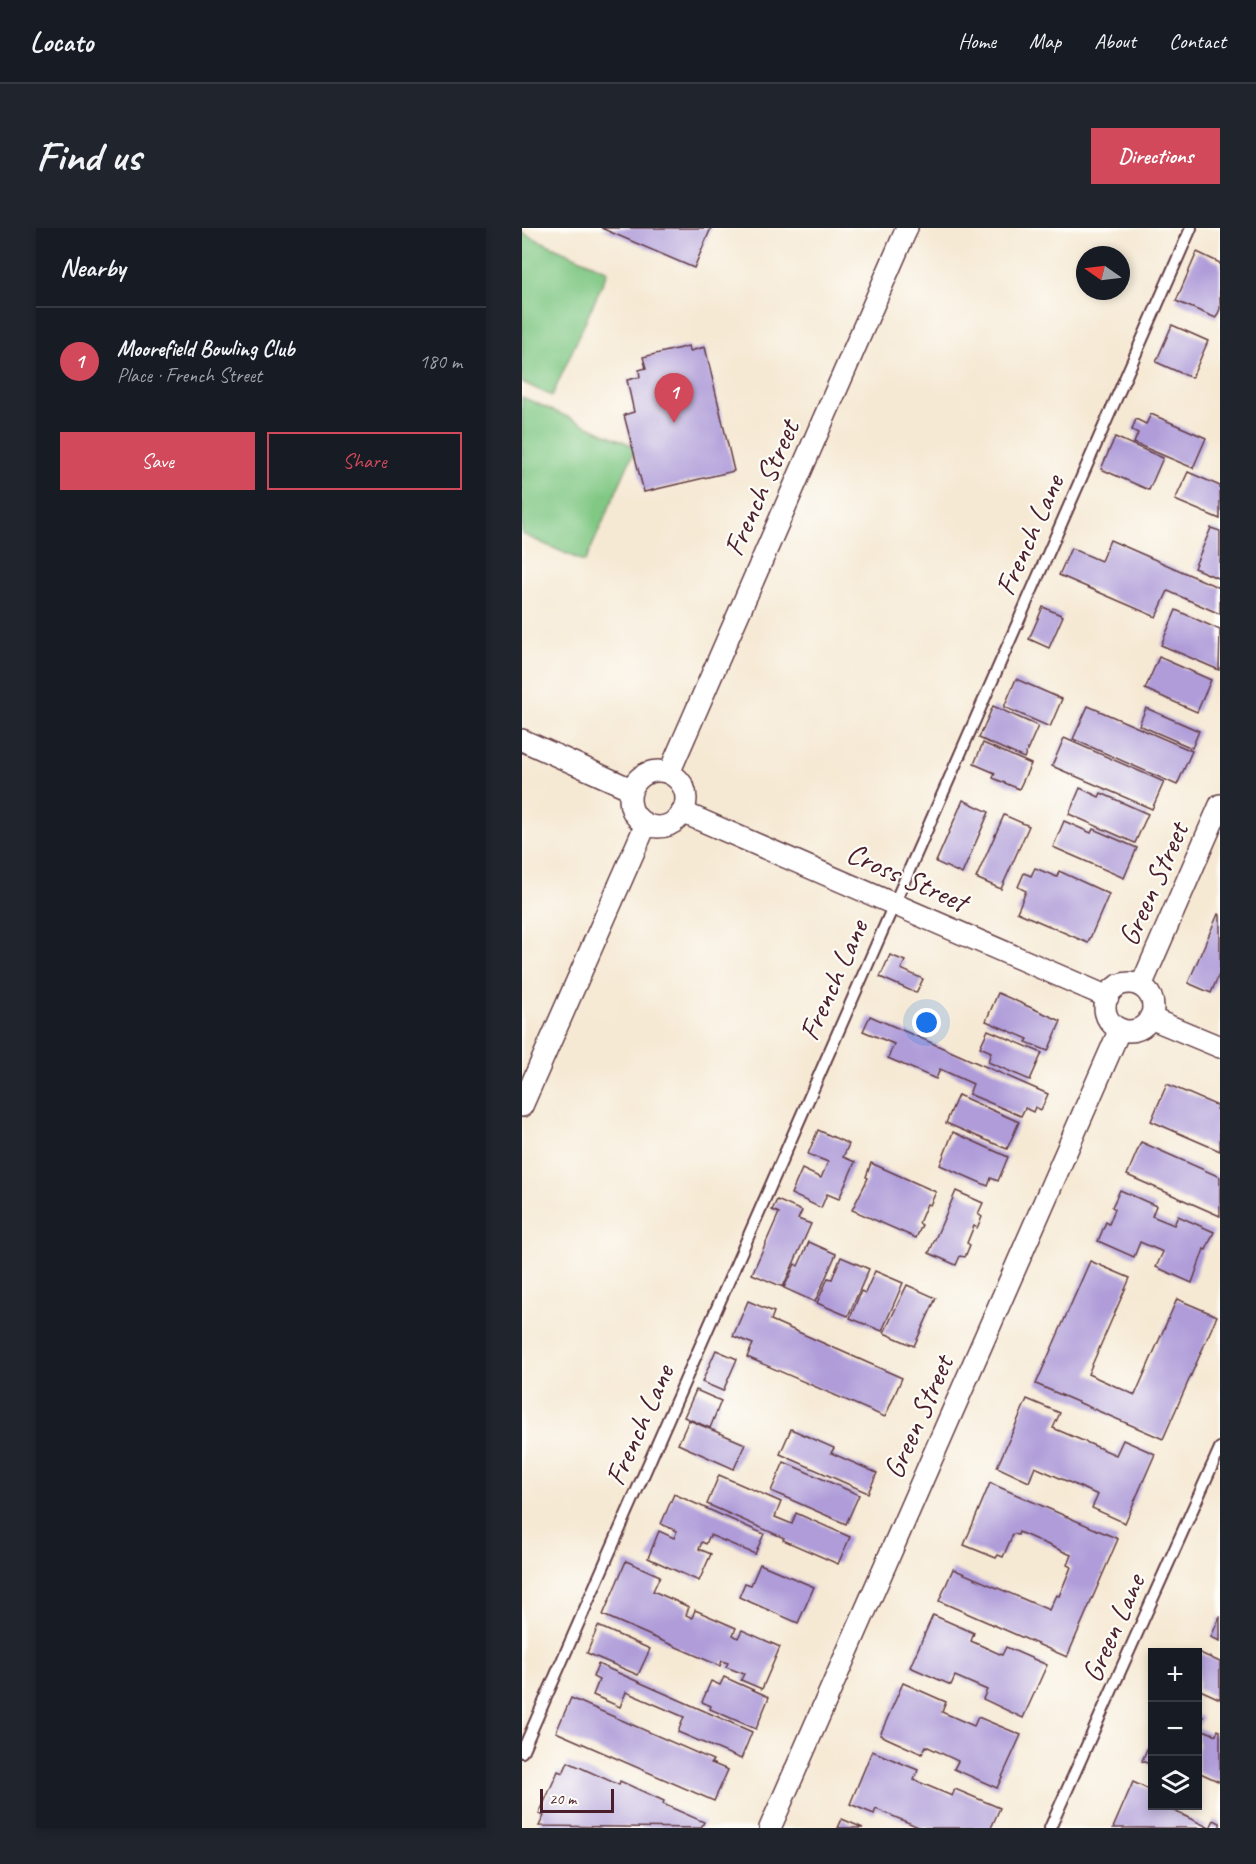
<!DOCTYPE html>
<html lang="en">
<head>
<meta charset="utf-8">
<style>
  :root { --surface:#171b24; --page:#20242c; --text:#f1f3f6; --muted:#9ea1a6; --line:#363941; --accent:#d1495b }
  body { margin:0; font-family:Caveat,sans-serif; background:var(--page); color:var(--text) }
  .controls { position:absolute; right:18px; bottom:18px; display:grid; overflow:hidden; border-radius:0px; box-shadow:0 3px 9px #0003 }
  .controls button { width:54px; height:54px; display:grid; place-items:center; padding:0; border:0; border-bottom:2px solid var(--line); background:var(--surface); color:var(--text); font:30px sans-serif }
  .compass { position:absolute; left:554px; top:18px; width:54px; height:54px; border-radius:50%; background:var(--surface); box-shadow:0 3px 9px #0003; rotate:284deg }
  .scale { position:absolute; left:18px; bottom:15px; width:74px; box-sizing:border-box; padding-left:6px; border:3px solid #4a1f2b; border-top:0; font-size:16px; line-height:21px; white-space:nowrap; color:#4a1f2b; -webkit-text-stroke:4px #fdfcf7; paint-order:stroke }
  .you { position:absolute; left:405px; top:795px; width:21px; height:21px; margin:-15px; border:4px solid #fff; border-radius:50%; background:#1a73e8; box-shadow:0 0 0 9px #1a73e833 }
  .badge { display:grid; place-items:center; width:39px; height:39px; border-radius:50%; background:var(--accent); color:#fff; font-size:20px; font-weight:700 }
  .pin { position:absolute; translate:-50% -50px; filter:drop-shadow(0 2px 3px #0008) }
  .pin::after { content:''; position:absolute; top:32px; width:21px; height:18px; background:inherit; clip-path:polygon(0 0,100% 0,50% 100%) }
  .list { margin:0; padding:0; list-style:none }
  h2 { display:flex; justify-content:space-between; align-items:center; height:78px; margin:0; padding:0 24px; font-size:26px }
  h2 small { font-size:20px; font-weight:400; color:var(--muted) }
  .list li { display:grid; grid-template-columns:39px 1fr auto; gap:18px; align-items:center; box-sizing:border-box; height:108px; padding:0 24px; border-top:2px solid var(--line) }
  .list b { display:block; font-size:22px; white-space:nowrap }
  .list p { margin:0; font-size:20px; white-space:nowrap; color:var(--muted) }
  .list em { font-size:20px; font-style:normal; color:var(--muted) }
  .actions { display:flex; gap:12px; padding:18px 24px }
  .actions a { flex:1; padding:14px 0; border:2px solid var(--accent); border-radius:0px; text-align:center; font-size:21px; color:var(--accent) }
  .actions .main { background:var(--accent); color:#fff }
  .icon { flex:none; width:33px; height:33px; fill:none; stroke:currentColor; stroke-width:2; stroke-linecap:round; stroke-linejoin:round }
  .map { position:relative; flex:none; width:698px; height:1600px; overflow:hidden; border-radius:0px }
  header { display:flex; align-items:center; gap:36px; box-sizing:border-box; height:84px; padding:0 30px; background:var(--surface); border-bottom:2px solid var(--line) }
  header strong { font-size:28px }
  nav { display:flex; gap:33px; margin-inline-start:auto; font-size:21px }
  .intro { display:flex; align-items:center; justify-content:space-between; box-sizing:border-box; height:144px; padding:0 36px }
  h1 { margin:0; font-size:42px }
  .button { padding:15px 27px; border-radius:0px; background:var(--accent); color:#fff; font-size:21px; font-weight:700 }
  main { display:flex; gap:36px; padding:0 36px }
  aside { flex:1; background:var(--surface); border-radius:0px; box-shadow:0 3px 9px #0003 }
  .map>svg:first-child { display:block }
</style>
</head>
<body>
<header>
<strong>Locato</strong>
<nav><a>Home</a><a>Map</a><a>About</a><a>Contact</a></nav>
</header>
<div class="intro"><h1>Find us</h1><a class="button">Directions</a></div>
<main>
<aside>
<h2>Nearby<small></small></h2>
<ul class="list">
<li><span class="badge">1</span><div><b>Moorefield Bowling Club</b><p>Place · French Street</p></div><em>180 m</em></li>
</ul>
<div class="actions"><a class="main">Save</a><a>Share</a></div>
</aside>
<div class="map">
<svg width="698" height="1600" viewBox="0 0 698 1600">
  <rect width="100%" height="100%" fill="#fdfcf7"/>
  <filter id="ink" filterUnits="userSpaceOnUse"><feTurbulence type="fractalNoise" baseFrequency=".0167" numOctaves="2"/><feDisplacementMap in="SourceGraphic" scale="12" xChannelSelector="R" yChannelSelector="G"/><feConvolveMatrix kernelMatrix="1 2 1 2 8 2 1 2 1" color-interpolation-filters="sRGB"/></filter>
  <filter id="wash" filterUnits="userSpaceOnUse"><feTurbulence type="fractalNoise" baseFrequency=".008" numOctaves="4" result="noise"/><feDisplacementMap in="SourceGraphic" scale="24" xChannelSelector="R" yChannelSelector="G"/><feGaussianBlur stdDeviation="1.35" result="paint"/><feColorMatrix in="noise" values="0 0 0 0 0 0 0 0 0 0 0 0 0 0 0 0 0 1.4 0 .05"/><feComposite in="paint" operator="in"/></filter>
  <g filter="url(#wash)">
    <rect width="100%" height="100%" fill="#f6e9d4"/>
    <g fill="#80c884" stroke="#657458" stroke-width="1.5">
      <path d="M0,5L86,43L30,168L0,154Z"/>
      <path d="M0,169L114,219L63,334L0,306Z"/>
    </g>
    <g id="blocks">
      <g fill="#af9cd9">
        <path d="M79,0H189L172,40Z"/>
        <path d="M675,24L698,35V81L694,90L654,73Z"/>
        <path d="M650,97L686,113L670,150L634,134Z"/>
        <path d="M167,118L168,123L183,119L212,243L122,264L102,187L112,184L105,152L118,149L117,142L124,140L121,129Z"/>
        <path d="M629,186L684,210L671,240L612,215L616,205L610,202L614,191L624,196Z"/>
        <path d="M593,209L641,230L627,262L579,241Z"/>
        <path d="M666,244L698,258V291L653,272Z"/>
        <path d="M689,300L698,303V351L672,340Z"/>
        <path d="M588,312L698,360V386L646,363L634,389L537,347L549,320L579,333Z"/>
        <path d="M521,379L541,388L527,420L507,411Z"/>
        <path d="M654,382L698,402L697,442L639,417Z"/>
        <path d="M637,429L689,452L675,484L623,461Z"/>
        <path d="M494,451L540,471L528,499L482,479Z"/>
        <path d="M471,478L516,498L502,530L457,510Z"/>
        <path d="M566,478L670,523L655,557L551,511Z"/>
        <path d="M624,480L677,503L670,520L617,497Z"/>
        <path d="M542,510L642,554L630,581L530,538Z"/>
        <path d="M461,515L509,536L497,561L471,550L473,545L452,536Z"/>
        <path d="M558,560L577,569L579,565L626,586L613,615L547,586Z"/>
        <path d="M441,572L467,584L440,646L414,634Z"/>
        <path d="M482,587L507,598L479,661L454,650Z"/>
        <path d="M542,593L569,605L571,601L615,620L602,650L531,619Z"/>
        <path d="M513,640L535,649L537,643L587,666L566,715L495,684L504,663L496,659L502,645L509,648Z"/>
        <path d="M696,686L698,687V744L689,765L666,755Z"/>
        <path d="M368,727L383,733L379,741L401,751L394,765L358,749Z"/>
        <path d="M476,765L539,793L526,823L504,814L506,811L464,793Z"/>
        <path d="M348,788L526,866L519,882L513,879L511,884L503,880L499,888L447,866L451,856L418,841L414,851L366,830L372,816L341,803Z"/>
        <path d="M466,802L520,825L508,852L466,834L469,824L458,819Z"/>
        <path d="M645,856L696,878L694,881L698,883V923L629,893Z"/>
        <path d="M436,867L497,894L485,921L424,895Z"/>
        <path d="M296,902L327,916L321,929L333,934L317,971L305,966L299,980L269,966L280,941L299,950L306,934L286,926Z"/>
        <path d="M431,904L486,929L476,953L469,950L466,958L418,937Z"/>
        <path d="M619,914L698,949V988L605,947Z"/>
        <path d="M349,935L414,964L408,977L405,976L397,995L400,997L394,1010L330,982L346,950L344,949Z"/>
        <path d="M598,962L634,978L630,988L652,997L656,988L692,1004L684,1022L682,1021L670,1055L634,1039L641,1024L618,1014L612,1029L576,1013L584,994L587,996L593,981L590,979Z"/>
        <path d="M434,963L461,975L456,986L460,989L455,1000L452,998L445,1015L448,1017L443,1029L438,1028L434,1037L407,1025Z"/>
        <path d="M255,972L280,983L276,991L289,996L261,1059L230,1046L257,985L250,982Z"/>
        <path d="M287,1014L314,1026L293,1074L262,1060L273,1036L276,1038Z"/>
        <path d="M319,1029L347,1041L326,1088L295,1075L306,1050L310,1051Z"/>
        <path d="M568,1033L608,1050L566,1146L613,1167L655,1071L695,1088L641,1211L514,1156Z"/>
        <path d="M353,1043L381,1055L360,1103L328,1090L339,1063L343,1065Z"/>
        <path d="M385,1057L414,1070L392,1118L362,1105Z"/>
        <path d="M226,1073L252,1084L249,1092L380,1150L363,1189L225,1129L231,1116L211,1108Z"/>
        <path d="M194,1122L215,1131L201,1163L180,1154Z"/>
        <path d="M174,1162L199,1173L188,1200L162,1189Z"/>
        <path d="M505,1171L538,1185L531,1200L594,1227L601,1212L633,1226L603,1295L570,1280L576,1267L513,1239L507,1254L475,1239Z"/>
        <path d="M167,1192L223,1216L212,1241L156,1216Z"/>
        <path d="M269,1201L312,1220L309,1225L355,1245L346,1265L258,1226Z"/>
        <path d="M262,1234L337,1267L324,1296L249,1263Z"/>
        <path d="M197,1247L259,1274L253,1289L270,1296L274,1285L328,1309L316,1336L261,1312L262,1310L185,1276Z"/>
        <path d="M468,1255L596,1311L545,1429L417,1373L431,1341L527,1382L534,1367L537,1368L549,1339L545,1337L549,1327L497,1304L496,1307L491,1306L481,1329L476,1327L474,1330L442,1317Z"/>
        <path d="M152,1266L242,1306L233,1326L188,1307L184,1316L180,1314L177,1321L189,1326L177,1353L126,1330L137,1303L152,1310L155,1303L139,1296Z"/>
        <path d="M104,1333L138,1348L131,1363L167,1379L164,1387L170,1390L173,1382L214,1400L211,1407L216,1410L220,1402L258,1419L240,1461L219,1452L222,1446L204,1439L206,1435L200,1433L198,1438L81,1387Z"/>
        <path d="M238,1336L292,1359L276,1395L217,1369L223,1355L229,1357Z"/>
        <path d="M411,1387L452,1405L449,1413L480,1427L484,1419L525,1437L501,1490L461,1471L465,1462L433,1448L429,1457L388,1439Z"/>
        <path d="M698,1388V1413L689,1409Z"/>
        <path d="M76,1398L128,1421L116,1447L65,1425Z"/>
        <path d="M676,1424L698,1434V1471L676,1461Z"/>
        <path d="M76,1436L230,1504L219,1531L156,1504L162,1489L104,1464L98,1479L71,1467L77,1452L71,1449Z"/>
        <path d="M202,1449L247,1469L234,1501L188,1481L189,1478L180,1474L189,1453L198,1457Z"/>
        <path d="M381,1455L424,1474L420,1484L452,1498L456,1489L499,1507L475,1560L432,1541L436,1533L404,1518L400,1526L358,1507Z"/>
        <path d="M49,1470L191,1532L189,1535L206,1542L192,1573L34,1504Z"/>
        <path d="M676,1487L681,1489L676,1500L694,1507L696,1502L698,1503V1554L676,1544Z"/>
        <path d="M630,1509V1537L620,1533Z"/>
        <path d="M350,1523L396,1542L392,1552L430,1568L433,1561L478,1580L469,1600H399L354,1581L352,1586L328,1576Z"/>
        <path d="M46,1534L97,1557L98,1553L142,1573L141,1576L182,1594L179,1600L17,1598L22,1588L17,1586L36,1543L41,1545Z"/>
        <path d="M611,1554L630,1563V1578H654L652,1583L688,1600L692,1592L698,1595V1600H591Z"/>
        <path d="M320,1591L341,1600H316Z"/>
      </g>
    </g>
  </g>
  <g filter="url(#ink)">
    <use href="#blocks" fill-opacity="0" stroke="#643d44" stroke-width="1.5"/>
    <g fill="none" stroke-linecap="round" stroke-linejoin="round">
      <defs>
        <g id="service">
          <path d="M0,1524L669,0"/>
          <path d="M528,1600L698,1220"/>
        </g>
        <g id="minor">
          <path d="M0,512L109,561"/>
          <circle cx="136" cy="571" r="28"/>
          <path d="M147,545L385,0"/>
          <path d="M160,584L586,769"/>
          <circle cx="607" cy="779" r="24"/>
          <path d="M619,758L698,577"/>
          <path d="M628,790L698,819"/>
          <path d="M0,878L124,596"/>
          <path d="M248,1600L598,801"/>
        </g>
      </defs>
      <use href="#service" stroke="#643d44" stroke-width="14"/>
      <use href="#minor" stroke="#643d44" stroke-width="24"/>
      <use href="#service" stroke="#fff" stroke-width="10"/>
      <use href="#minor" stroke="#fff" stroke-width="21"/>
    </g>
  </g>
  <g text-anchor="middle" dominant-baseline="central" stroke-width="4.5" stroke-linejoin="round" paint-order="stroke">
    <g font-size="30" fill="#4a1f2b" stroke="#fdfcf7">
      <text transform="translate(239 260) rotate(-66)">French Street</text>
      <text transform="translate(507 307) rotate(-66)">French Lane</text>
      <text transform="translate(385 649) rotate(24)">Cross Street</text>
      <text transform="translate(631 656) rotate(-66)">Green Street</text>
      <text transform="translate(311 752) rotate(-66)">French Lane</text>
      <text transform="translate(396 1189) rotate(-66)">Green Street</text>
      <text transform="translate(117 1197) rotate(-66)">French Lane</text>
      <text transform="translate(591 1400) rotate(-66)">Green Lane</text>
    </g>
  </g>
</svg>
<div class="controls">
<button>+</button>
<button>−</button>
<button><svg class="icon" aria-label="layers" viewBox="0 0 24 24"><path d="M12 4l9 5-9 5-9-5zM3 14l9 5 9-5"/></svg></button>
</div>
<svg class="compass" viewBox="-18 -18 36 36"><path d="M0-13l5 13h-10z" fill="#e53935"/><path d="M0 13l5-13h-10z" fill="#9ea1a6"/></svg>
<div class="scale">20 m</div>
<div class="you"></div>
<div class="pin badge" style="left:152px;top:195px">1</div>
</div>
</main>
</body>
</html>
